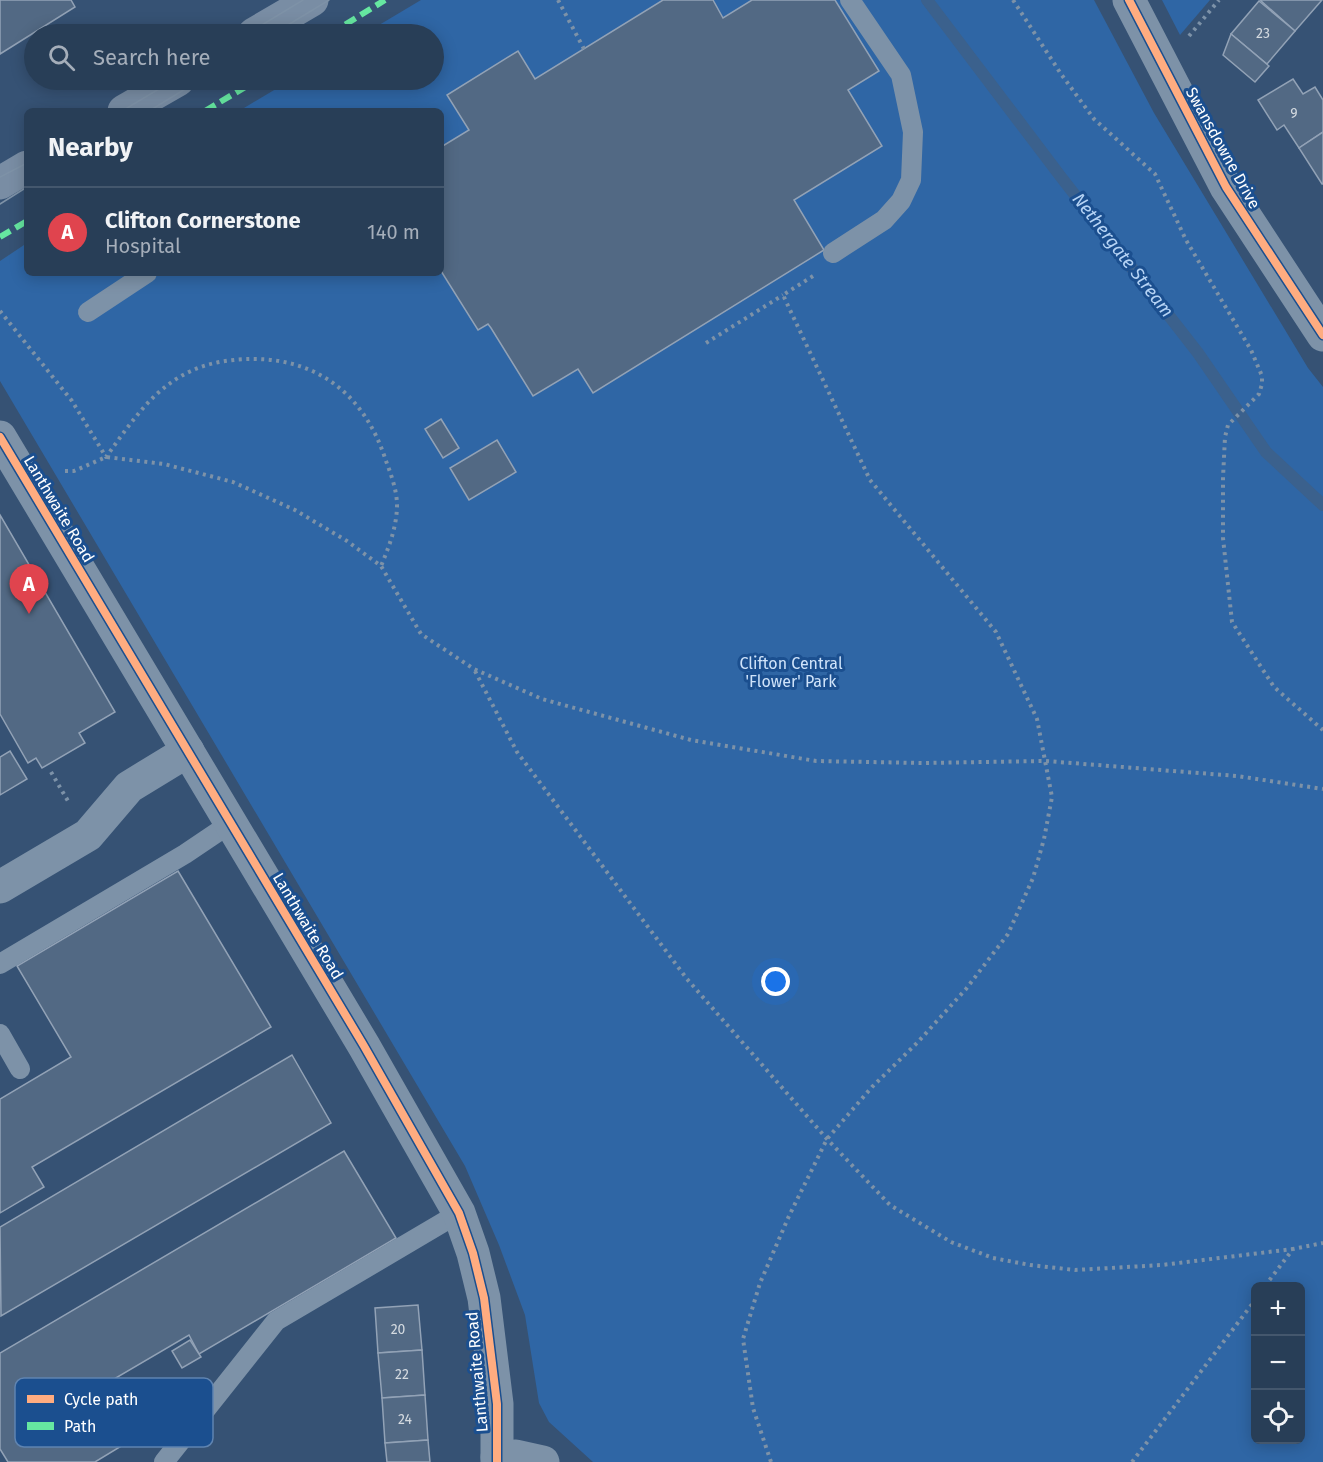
<!DOCTYPE html>
<html lang="en">
<head>
<meta charset="utf-8">
<style>
  :root { --surface:#283e57; --page:#30455d; --text:#f1f3f6; --muted:#a5aeba; --line:#44576d; --accent:#95b2f1 }
  body { margin:0; font-family:"Fira Sans",sans-serif; background:var(--page); color:var(--text) }
  .controls { position:absolute; right:18px; bottom:18px; display:grid; overflow:hidden; border-radius:9px; box-shadow:0 3px 15px #0003 }
  .controls button { width:54px; height:54px; display:grid; place-items:center; padding:0; border:0; border-bottom:2px solid var(--line); background:var(--surface); color:var(--text); font:30px sans-serif }
  .you { position:absolute; left:776px; top:982px; width:21px; height:21px; margin:-15px; border:4px solid #fff; border-radius:50%; background:#1a73e8; box-shadow:0 0 0 9px #1a73e833 }
  .badge { display:grid; place-items:center; width:39px; height:39px; border-radius:50%; background:var(--accent); color:#fff; font-size:20px; font-weight:700 }
  .pin { position:absolute; translate:-50% -50px; filter:drop-shadow(0 2px 3px #0008) }
  .pin::after { content:''; position:absolute; top:32px; width:21px; height:18px; background:inherit; clip-path:polygon(0 0,100% 0,50% 100%) }
  .list { margin:0; padding:0; list-style:none }
  h2 { display:flex; justify-content:space-between; align-items:center; height:78px; margin:0; padding:0 24px; font-size:26px }
  h2 small { font-size:20px; font-weight:400; color:var(--muted) }
  .list li { display:grid; grid-template-columns:39px 1fr auto; gap:18px; align-items:center; box-sizing:border-box; height:90px; padding:0 24px; border-top:2px solid var(--line) }
  .list b { display:block; font-size:22px; white-space:nowrap }
  .list p { margin:0; font-size:20px; white-space:nowrap; color:var(--muted) }
  .list em { font-size:20px; font-style:normal; color:var(--muted) }
  .icon { flex:none; width:33px; height:33px; fill:none; stroke:currentColor; stroke-width:2; stroke-linecap:round; stroke-linejoin:round }
  .map { position:relative; flex:none; width:1323px; height:1462px; overflow:hidden }
  .search { position:absolute; background:var(--surface); box-shadow:0 3px 15px #0003; left:24px; top:24px; width:420px; height:66px; display:flex; align-items:center; gap:15px; box-sizing:border-box; padding:0 21px; border-radius:33px; color:var(--muted); font-size:22px }
  .panel { position:absolute; background:var(--surface); box-shadow:0 3px 15px #0003; left:24px; top:108px; width:420px; height:168px; border-radius:9px }
  .map>svg:first-child { display:block }
</style>
</head>
<body>
<div class="map">
<svg width="1323" height="1462" viewBox="0 0 1323 1462">
  <rect width="100%" height="100%" fill="#365274"/>
  <g fill="#2f66a5" fill-rule="evenodd">
    <path d="M421,0H1094L1154,113L1308,368L1323,387V1462H593L549,1422L539,1403L525,1315L499,1245L465,1166L0,381V261L27,243V273H441V111H239L291,80H434V34H364ZM1256,1286H1300V1440H1256Z"/>
    <path d="M1162,0H1210L1180,35Z"/>
  </g>
  <g fill="none" stroke-linecap="round" stroke-linejoin="round">
    <path stroke="#3b618d" stroke-width="12" d="M927,0L1061,177L1198,353L1266,452L1323,505"/>
  </g>
  <g fill="#526984" stroke="#92a2b6" stroke-width="1.5">
    <path d="M0,0H71L75,7L0,54Z"/>
    <path d="M663,0H713L723,18L752,0H835L879,71L848,90L882,146L794,200L824,250L593,393L578,369L533,396L491,328L488,324L478,330L441,271V147L469,130L447,95L518,51L535,79Z"/>
    <path d="M1260,0H1322L1295,31Z"/>
    <path d="M1259,1L1295,31L1267,64L1231,34Z"/>
    <path d="M1231,34L1269,66L1255,82L1223,55Z"/>
    <path d="M1293,79L1303,94L1315,87L1323,100V132L1299,148L1284,125L1277,130L1258,100Z"/>
    <path d="M1323,132V184H1322L1299,148Z"/>
    <path d="M441,419L459,448L443,458L425,429Z"/>
    <path d="M497,440L516,472L469,500L450,468Z"/>
    <path d="M0,515L115,712L79,733L85,743L42,768L36,758L28,763L0,714Z"/>
    <path d="M10,751L27,779L0,795V757Z"/>
    <path d="M178,871L271,1027L32,1167L44,1187L0,1213V1099L71,1057L17,966Z"/>
    <path d="M292,1055L331,1123L1,1316L0,1227Z"/>
    <path d="M344,1151L396,1238L199,1354L189,1335L102,1386L133,1439L95,1462H8L0,1449V1353Z"/>
    <path d="M418,1305L422,1350L378,1353L375,1308Z"/>
    <path d="M190,1340L201,1357L182,1368L172,1351Z"/>
    <path d="M422,1350L425,1395L382,1398L378,1353Z"/>
    <path d="M425,1395L428,1440L385,1443L382,1398Z"/>
    <path d="M428,1440L430,1462H387L385,1443Z"/>
  </g>
  <g fill="none" stroke-linecap="round" stroke-linejoin="round">
    <g stroke="#7d92a8" stroke-width="4" stroke-dasharray="3 4.5" stroke-linecap="butt">
      <path d="M558,0L584,49"/>
      <path d="M1013,0L1061,74L1094,119L1155,174L1186,240L1251,350L1262,376V384L1259,394L1228,425L1225,437L1223,478V538L1232,622L1274,687L1323,730"/>
      <path d="M1189,36L1219,0"/>
      <path d="M0,311L72,401L106,457C130,424 153,388 191,371C210,362 233,359 253,359C321,359 366,398 386,461C391,474 397,491 397,505C397,526 389,547 381,566"/>
      <path d="M706,343L783,295"/>
      <path d="M65,471H74L106,457L164,464L233,482L295,510L347,541L381,566L421,634L474,669L542,699L691,740L816,761L922,763L1046,761L1237,776L1323,789"/>
      <path d="M475,671L517,752L687,979L827,1139L890,1205L951,1242L993,1258L1030,1265L1075,1270L1162,1265L1293,1249"/>
      <path d="M51,772L68,801"/>
      <path d="M1265,1286L1293,1249L1323,1243"/>
      <path d="M771,1462L753,1408L743,1339L760,1283L789,1216L827,1139L872,1087L917,1043L966,989L1008,934L1033,878L1044,839L1052,797L1037,719L996,632L870,480L783,295L813,276"/>
      <path d="M1132,1462L1256,1299"/>
    </g>
    <g stroke="#7d92a8" stroke-width="20">
      <path d="M833,253L884,220L901,201L911,180L913,132L901,75L850,0"/>
      <path d="M88,312L147,273"/>
      <path d="M0,964L185,854L231,823"/>
      <path d="M0,1034L20,1069"/>
      <path d="M164,1462L276,1321L459,1213"/>
    </g>
    <g stroke="#7d92a8" stroke-width="33">
      <path d="M1129,0L1226,187L1323,335"/>
      <path d="M0,437L364,1046L459,1213L473,1253L484,1298L497,1404V1462"/>
      <path d="M0,887L88,835L129,787L188,751"/>
      <path d="M497,1457L516,1456L543,1462"/>
    </g>
    <g stroke="#798da4" stroke-width="33">
      <path d="M254,34L312,0"/>
      <path d="M124,111L178,80"/>
      <path d="M0,183L27,167"/>
    </g>
    <g stroke="#7e92a7" stroke-width="1.5">
      <path d="M247,34L303,0"/>
      <path d="M273,34L329,0"/>
      <path d="M122,111L174,80"/>
      <path d="M149,111L200,80"/>
      <path d="M0,177L27,163"/>
      <path d="M0,204L27,187"/>
    </g>
    <g stroke="#66e7a1" stroke-width="6" stroke-dasharray="12 6" stroke-linecap="butt">
      <path d="M330,34L385,0"/>
      <path d="M205,111L257,80"/>
      <path d="M0,237L27,221"/>
    </g>
    <defs>
      <g id="cycleway">
        <path d="M1129,0L1226,187L1323,335"/>
        <path d="M0,437L364,1046L459,1213L473,1253L484,1298L497,1404V1462"/>
      </g>
    </defs>
    <use href="#cycleway" stroke="#1b4f8f" stroke-width="11"/>
    <use href="#cycleway" stroke="#ffac80" stroke-width="8"/>
  </g>
  <g text-anchor="middle" dominant-baseline="central" stroke-width="6" stroke-linejoin="round" paint-order="stroke">
    <g font-size="14" fill="#d4dae0">
      <text x="1263" y="33">23</text>
      <text x="1294" y="113">9</text>
      <text x="398" y="1329">20</text>
      <text x="402" y="1374">22</text>
      <text x="405" y="1419">24</text>
    </g>
    <g font-size="16" fill="#fff" stroke="#1b4f8f">
      <text transform="translate(1223 148) rotate(61)">Swansdowne Drive</text>
      <text transform="translate(59 509) rotate(59)">Lanthwaite Road</text>
      <text transform="translate(308 926) rotate(59)">Lanthwaite Road</text>
      <text transform="translate(477 1372) rotate(-95)">Lanthwaite Road</text>
    </g>
    <g font-size="16" fill="#cfe3fa" stroke="#1b4f8f">
      <text x="791" y="663">Clifton Central<tspan x="791" dy="18">'Flower' Park</tspan></text>
    </g>
    <g font-size="18" font-style="italic" fill="#b5d3f5" stroke="#1b4f8f">
      <text transform="translate(1123 255) rotate(52)">Nethergate Stream</text>
    </g>
  </g>
  <rect x="15" y="1378" width="198" height="69" rx="9" fill="#1b4f8f" stroke="#5f84b1" stroke-width="1.5"/>
  <rect x="27" y="1395" width="27" height="8" fill="#ffac80"/>
  <rect x="27" y="1422" width="27" height="8" fill="#66e7a1"/>
  <g font-size="16" fill="#fff">
    <text x="64" y="1405">Cycle path</text>
    <text x="64" y="1432">Path</text>
  </g>
</svg>
<div class="controls">
<button>+</button>
<button>−</button>
<button><svg class="icon" aria-label="locate" viewBox="0 0 24 24"><circle cx="12" cy="12" r="6"/><path d="M12 2v4M12 18v4M2 12h4M18 12h4"/></svg></button>
</div>
<div class="you"></div>
<div class="pin badge" style="left:29px;top:614px;background:#e0444e">A</div>
<div class="search"><svg class="icon" aria-label="search" viewBox="0 0 24 24"><circle cx="10" cy="10" r="6"/><path d="M15 15l6 6"/></svg>Search here</div>
<section class="panel">
<h2>Nearby<small></small></h2>
<ul class="list">
<li><span class="badge" style="background:#e0444e">A</span><div><b>Clifton Cornerstone</b><p>Hospital</p></div><em>140 m</em></li>
</ul>
</section>
</div>
</body>
</html>
